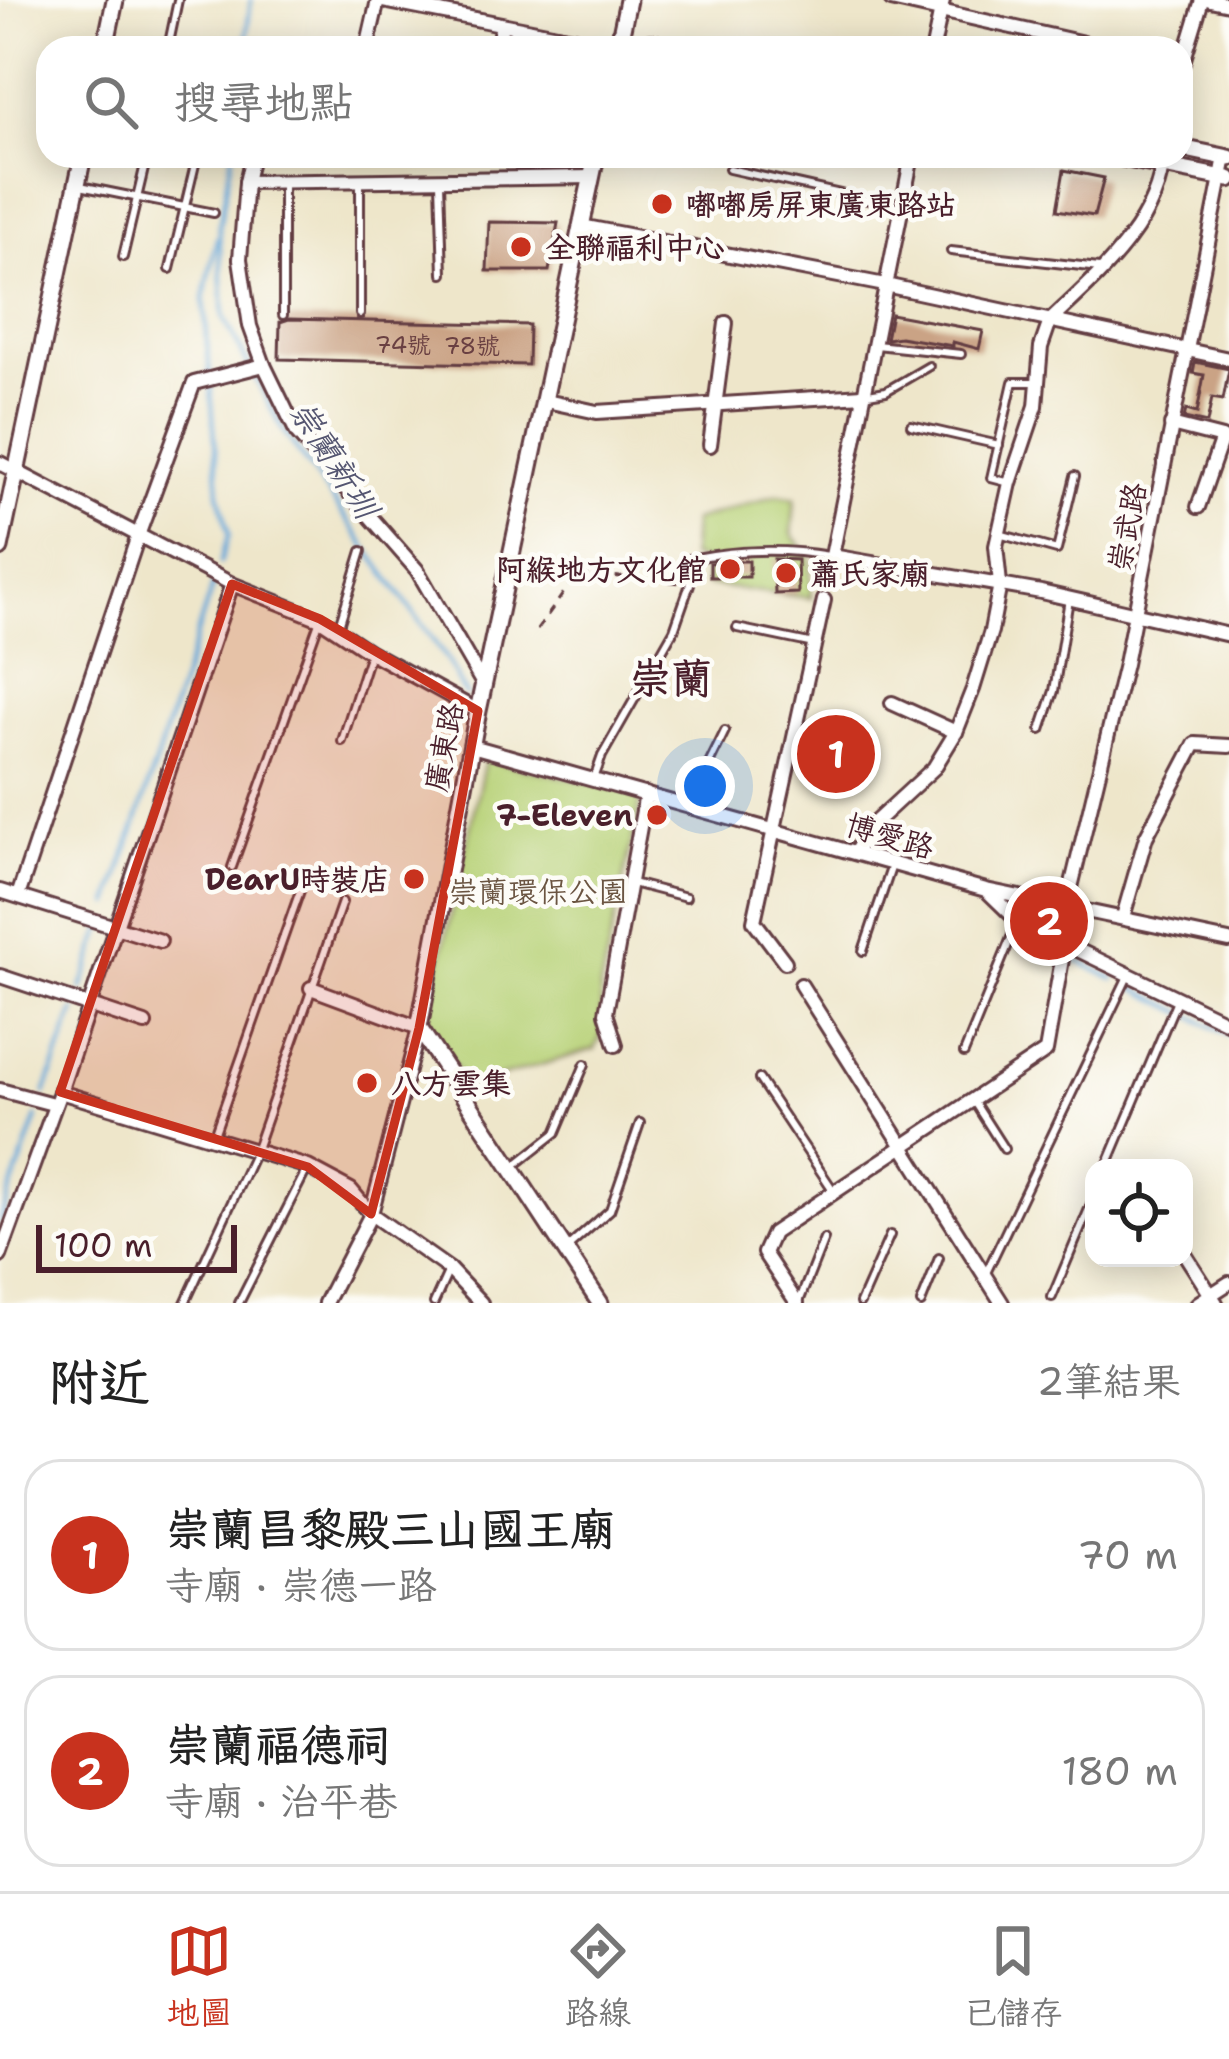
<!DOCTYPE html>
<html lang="zh-TW">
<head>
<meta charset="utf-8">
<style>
  :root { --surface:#fff; --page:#f6f6f6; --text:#222; --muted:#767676; --line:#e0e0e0; --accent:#c8321e }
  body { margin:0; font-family:"Shantell Sans","LXGW WenKai TC",sans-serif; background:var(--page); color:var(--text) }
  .controls { position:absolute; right:36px; bottom:36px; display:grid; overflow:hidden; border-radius:24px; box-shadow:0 6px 30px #0003 }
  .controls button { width:108px; height:108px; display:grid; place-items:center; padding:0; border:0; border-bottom:3px solid var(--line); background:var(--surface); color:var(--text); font:60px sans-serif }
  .scale { position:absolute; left:36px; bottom:30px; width:201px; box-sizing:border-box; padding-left:12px; border:6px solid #4a1f2b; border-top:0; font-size:33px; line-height:42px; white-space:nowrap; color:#4a1f2b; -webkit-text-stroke:9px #fdfcf7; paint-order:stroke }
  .you { position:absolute; left:705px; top:786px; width:42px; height:42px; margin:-30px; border:9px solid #fff; border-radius:50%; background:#1a73e8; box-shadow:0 0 0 18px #1a73e833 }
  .badge { display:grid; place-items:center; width:78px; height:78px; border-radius:50%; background:var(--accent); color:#fff; font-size:39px; font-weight:700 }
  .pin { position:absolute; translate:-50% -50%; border:6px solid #fff; box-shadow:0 3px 12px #0006 }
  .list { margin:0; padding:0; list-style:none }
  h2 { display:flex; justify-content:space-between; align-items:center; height:156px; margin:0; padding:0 48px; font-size:51px }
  h2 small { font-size:39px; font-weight:400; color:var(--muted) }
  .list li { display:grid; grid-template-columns:78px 1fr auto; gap:36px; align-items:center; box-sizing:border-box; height:192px; margin:0 24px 24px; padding:0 24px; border:3px solid var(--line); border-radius:36px }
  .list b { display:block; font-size:45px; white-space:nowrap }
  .list p { margin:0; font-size:39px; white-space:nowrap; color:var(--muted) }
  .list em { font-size:39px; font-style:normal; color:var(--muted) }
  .icon { flex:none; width:66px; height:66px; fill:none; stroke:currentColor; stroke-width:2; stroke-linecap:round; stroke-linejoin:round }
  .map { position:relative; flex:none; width:1229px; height:1303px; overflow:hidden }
  .search { position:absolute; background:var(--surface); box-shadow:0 6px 30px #0003; left:36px; right:36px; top:36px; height:132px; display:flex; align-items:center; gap:30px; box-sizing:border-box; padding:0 42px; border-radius:36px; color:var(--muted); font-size:45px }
  .sheet { height:588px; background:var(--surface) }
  nav { display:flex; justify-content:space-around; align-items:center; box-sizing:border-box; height:168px; border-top:3px solid var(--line); background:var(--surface); font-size:33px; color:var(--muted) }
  nav a { display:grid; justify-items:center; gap:6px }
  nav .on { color:var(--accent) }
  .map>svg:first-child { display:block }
</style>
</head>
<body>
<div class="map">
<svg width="1229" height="1303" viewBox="0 0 1229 1303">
  <rect width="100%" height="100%" fill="#fdfcf7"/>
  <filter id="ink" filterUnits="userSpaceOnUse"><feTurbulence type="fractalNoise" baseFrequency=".00833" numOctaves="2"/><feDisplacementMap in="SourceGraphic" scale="24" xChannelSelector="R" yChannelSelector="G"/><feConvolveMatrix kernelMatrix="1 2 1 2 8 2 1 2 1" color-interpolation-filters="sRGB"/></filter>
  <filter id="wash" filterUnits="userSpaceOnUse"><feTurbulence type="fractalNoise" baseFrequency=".004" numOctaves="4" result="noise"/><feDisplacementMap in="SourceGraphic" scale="48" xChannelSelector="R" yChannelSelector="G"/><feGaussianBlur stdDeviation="2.7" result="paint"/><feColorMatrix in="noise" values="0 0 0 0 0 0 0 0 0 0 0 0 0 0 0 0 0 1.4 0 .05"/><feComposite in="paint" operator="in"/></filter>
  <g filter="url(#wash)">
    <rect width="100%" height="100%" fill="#eee6ca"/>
    <g fill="#b8d278" stroke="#817852" stroke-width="3">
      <path d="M777,495L795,498L792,534L810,558L811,598L706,585L704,561L691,557L693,521Z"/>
      <path d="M485,760L642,794L600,988L602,1033L595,1049L469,1086L426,1026Z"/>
    </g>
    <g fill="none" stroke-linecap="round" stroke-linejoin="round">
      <g stroke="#65a8d9" stroke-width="4.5">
        <path d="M245,48L251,0"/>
        <path d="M219,227L224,318L282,429L447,660L466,695"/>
        <path d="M219,227L232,156"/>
        <path d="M217,238L204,299L219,493L229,535L220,563"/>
        <path d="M110,904L213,584"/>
        <path d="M1017,931L1114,979"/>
        <path d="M1134,988L1229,1035"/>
        <path d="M82,989L103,926"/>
        <path d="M45,1094L75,1010"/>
        <path d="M0,1221L37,1117"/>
      </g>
    </g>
    <g id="blocks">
      <g fill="#caa385">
        <path d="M1064,170L1104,178L1094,216L1057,210Z"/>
        <path d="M489,222L558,223L549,271H487Z"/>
        <path d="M891,314L983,331L979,349L953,342V346L900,337L886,339Z"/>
        <path d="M289,319L529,325L528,365L279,359L280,322Z"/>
        <path d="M1195,362L1229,369L1223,400L1212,398L1207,423L1184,418L1186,410L1197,413L1204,375L1193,373Z"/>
        <path d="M774,559L797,560L798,593L775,594Z"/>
        <path d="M729,561H749V577H710V563Z"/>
        <path d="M832,720L869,744L840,789L803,765Z"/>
      </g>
    </g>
  </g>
  <g filter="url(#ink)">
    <use href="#blocks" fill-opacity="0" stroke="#633d43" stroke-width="3"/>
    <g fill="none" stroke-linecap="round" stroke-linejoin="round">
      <defs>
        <g id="service">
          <path d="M168,48L178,0"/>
          <path d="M729,169L899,207"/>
          <path d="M360,182V314"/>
          <path d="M440,182L443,274"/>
          <path d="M80,186L214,213"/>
          <path d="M951,251L1099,268"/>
          <path d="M123,257L147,156"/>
          <path d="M170,269L197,156"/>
          <path d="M283,315V182"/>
          <path d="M876,345L961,354"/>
          <path d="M868,394L886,391L929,366"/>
          <path d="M911,425L999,445"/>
          <path d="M1010,483L991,478L1013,382H1035"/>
          <path d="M999,534L1057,550L1075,476"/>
          <path d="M737,628L814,644"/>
          <path d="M338,629L362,551"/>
          <path d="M1041,730L1054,691L1069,599"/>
          <path d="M342,741L370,653"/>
          <path d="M594,779L602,756L674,630L690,584V559C734,550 784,548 829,556"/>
          <path d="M689,805L725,731"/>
          <path d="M232,867L319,622"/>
          <path d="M632,883L686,897"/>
          <path d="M863,951L892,865"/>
          <path d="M964,1053L1017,923"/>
          <path d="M759,1079L833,1190"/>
          <path d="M974,1102L1004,1149"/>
          <path d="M213,1138L301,888"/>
          <path d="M514,1166L556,1133L585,1064"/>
          <path d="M1106,1168L1177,1000"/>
          <path d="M565,1250L610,1210L640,1123"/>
          <path d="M986,1273L1128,976"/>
          <path d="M1052,1297L1094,1197"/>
          <path d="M799,1302L824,1239"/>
          <path d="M185,1303L255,1152L342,902"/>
          <path d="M239,1303L308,1167"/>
          <path d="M434,1303L448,1272"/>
          <path d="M860,1303L890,1235"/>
          <path d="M921,1303L939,1258"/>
        </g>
        <g id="minor">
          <path d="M891,0L1106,48"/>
          <path d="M1210,0L1229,4"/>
          <path d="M367,48L378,0L619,47"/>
          <path d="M497,48L502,25"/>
          <path d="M933,48L943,0"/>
          <path d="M1181,69L1202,0"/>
          <path d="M252,156L246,182L240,259L250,326L264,365L297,433L417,570L483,684"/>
          <path d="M912,156L832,556L1041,592L1229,635"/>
          <path d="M246,182L591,177"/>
          <path d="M581,226L885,285L1229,359"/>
          <path d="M546,401L597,412L863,395"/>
          <path d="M1171,425L1222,438L1198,507"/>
          <path d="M710,445L726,323"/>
          <path d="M0,463L232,584L320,619L370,652L478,711"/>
          <path d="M892,703L956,732"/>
          <path d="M472,746L986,890L1229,941"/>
          <path d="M856,851L871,826L934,768L956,732L973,689L991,631L1000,584L996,546L1010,483L1036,406L1041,347L1050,321C1096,277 1159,225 1163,156"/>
          <path d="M986,890L1018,921L1229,1023"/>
          <path d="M0,891L160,941"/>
          <path d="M18,896L139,533L194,383L264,365"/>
          <path d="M1067,904L1125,664L1225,157"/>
          <path d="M1123,917L1146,837L1195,744L1229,746"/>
          <path d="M785,962L754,921L824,600"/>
          <path d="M0,976L145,1024"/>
          <path d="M801,985L1002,1303"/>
          <path d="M311,988L419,1028L371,1214L325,1303"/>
          <path d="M616,1045L606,1013L646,794"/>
          <path d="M0,1090L53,1104"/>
          <path d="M60,1092L308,1167L351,1190L371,1214L449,1269L481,1303"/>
          <path d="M1184,1253L1216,1303"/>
          <path d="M0,1256L60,1092L232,584"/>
          <path d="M797,1303L764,1253L773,1233L1046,1051L1065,942"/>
          <path d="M1198,1303L1229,1283"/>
        </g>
        <g id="tertiary">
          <path d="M619,47L652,43L677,48"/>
          <path d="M105,48L115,0"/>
          <path d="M618,48L628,0"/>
          <path d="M1181,148L1229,158"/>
          <path d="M596,156L478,711L419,1028L600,1303"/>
          <path d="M1112,156L1229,179"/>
          <path d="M0,548L83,156"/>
        </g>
      </defs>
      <use href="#service" stroke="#633d43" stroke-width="12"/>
      <use href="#minor" stroke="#633d43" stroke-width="18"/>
      <use href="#tertiary" stroke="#633d43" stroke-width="21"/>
      <path stroke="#633d43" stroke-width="3" stroke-dasharray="9 9" stroke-linecap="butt" d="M537,630L578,573L682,583"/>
      <use href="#service" stroke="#fff" stroke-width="6"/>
      <use href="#minor" stroke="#fff" stroke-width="12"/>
      <use href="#tertiary" stroke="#fff" stroke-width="15"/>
    </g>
  </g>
  <path fill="#c8321e" fill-opacity="0.2" stroke="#c8321e" stroke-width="9" stroke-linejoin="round" d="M232,584L320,619L478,711L419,1028L371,1214L308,1167L60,1092Z"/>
  <g fill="#c8321e" stroke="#fdfcf7" stroke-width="4.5">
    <circle cx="662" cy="204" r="12"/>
    <circle cx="521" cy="247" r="12"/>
    <circle cx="730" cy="569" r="12"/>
    <circle cx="786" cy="573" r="12"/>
    <circle cx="657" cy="815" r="12"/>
    <circle cx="414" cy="879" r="12"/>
    <circle cx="367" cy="1083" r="12"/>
  </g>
  <g text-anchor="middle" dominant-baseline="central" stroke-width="9" stroke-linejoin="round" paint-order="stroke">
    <g font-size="24" fill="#6a4042">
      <text x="403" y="345">74號</text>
      <text x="472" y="346">78號</text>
    </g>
    <g font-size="30" font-weight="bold" fill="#4a1f2b" stroke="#fdfcf7" text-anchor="start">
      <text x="686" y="204">嘟嘟房屏東廣東路站</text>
      <text x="545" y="247">全聯福利中心</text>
      <text x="706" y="569" text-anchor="end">阿緱地方文化館</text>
      <text x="810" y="573">蕭氏家廟</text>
      <text x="633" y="815" text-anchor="end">7-Eleven</text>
      <text x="390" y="879" text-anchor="end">DearU時裝店</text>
      <text x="391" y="1083">八方雲集</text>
    </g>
    <g font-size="30" fill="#4a1f2b" stroke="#fdfcf7">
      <text transform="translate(1127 527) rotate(-79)">崇武路</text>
      <text transform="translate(444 747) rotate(-79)">廣東路</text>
      <text transform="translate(890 836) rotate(16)">博愛路</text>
    </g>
    <g font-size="30" fill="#6b5542" stroke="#fdfcf7">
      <text x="538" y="891">崇蘭環保公園</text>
    </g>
    <g font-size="33" font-style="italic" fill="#555671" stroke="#fdfcf7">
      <text transform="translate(334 459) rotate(57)">崇蘭新圳</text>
    </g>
    <g font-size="42" font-weight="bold" fill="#4a1f2b" stroke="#fdfcf7">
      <text x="671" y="678">崇蘭</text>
    </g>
  </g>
</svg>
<div class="controls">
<button><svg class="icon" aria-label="locate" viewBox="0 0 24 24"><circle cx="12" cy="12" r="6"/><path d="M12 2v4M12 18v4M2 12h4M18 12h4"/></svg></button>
</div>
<div class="scale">100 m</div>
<div class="you"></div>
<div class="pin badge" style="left:836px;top:754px">1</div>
<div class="pin badge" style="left:1049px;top:921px">2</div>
<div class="search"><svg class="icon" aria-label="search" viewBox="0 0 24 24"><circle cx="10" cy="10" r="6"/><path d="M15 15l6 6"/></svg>搜尋地點</div>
</div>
<section class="sheet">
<h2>附近<small>2筆結果</small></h2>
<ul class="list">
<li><span class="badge">1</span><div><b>崇蘭昌黎殿三山國王廟</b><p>寺廟 · 崇德一路</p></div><em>70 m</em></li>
<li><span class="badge">2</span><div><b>崇蘭福德祠</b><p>寺廟 · 治平巷</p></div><em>180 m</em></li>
</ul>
</section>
<nav>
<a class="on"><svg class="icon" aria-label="map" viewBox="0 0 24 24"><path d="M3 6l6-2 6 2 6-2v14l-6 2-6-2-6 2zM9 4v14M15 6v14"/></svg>地圖</a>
<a><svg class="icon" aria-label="directions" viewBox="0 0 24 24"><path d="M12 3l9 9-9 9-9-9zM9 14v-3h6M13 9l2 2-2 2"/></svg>路線</a>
<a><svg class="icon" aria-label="saved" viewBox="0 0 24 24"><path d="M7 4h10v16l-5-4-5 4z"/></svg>已儲存</a>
</nav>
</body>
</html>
